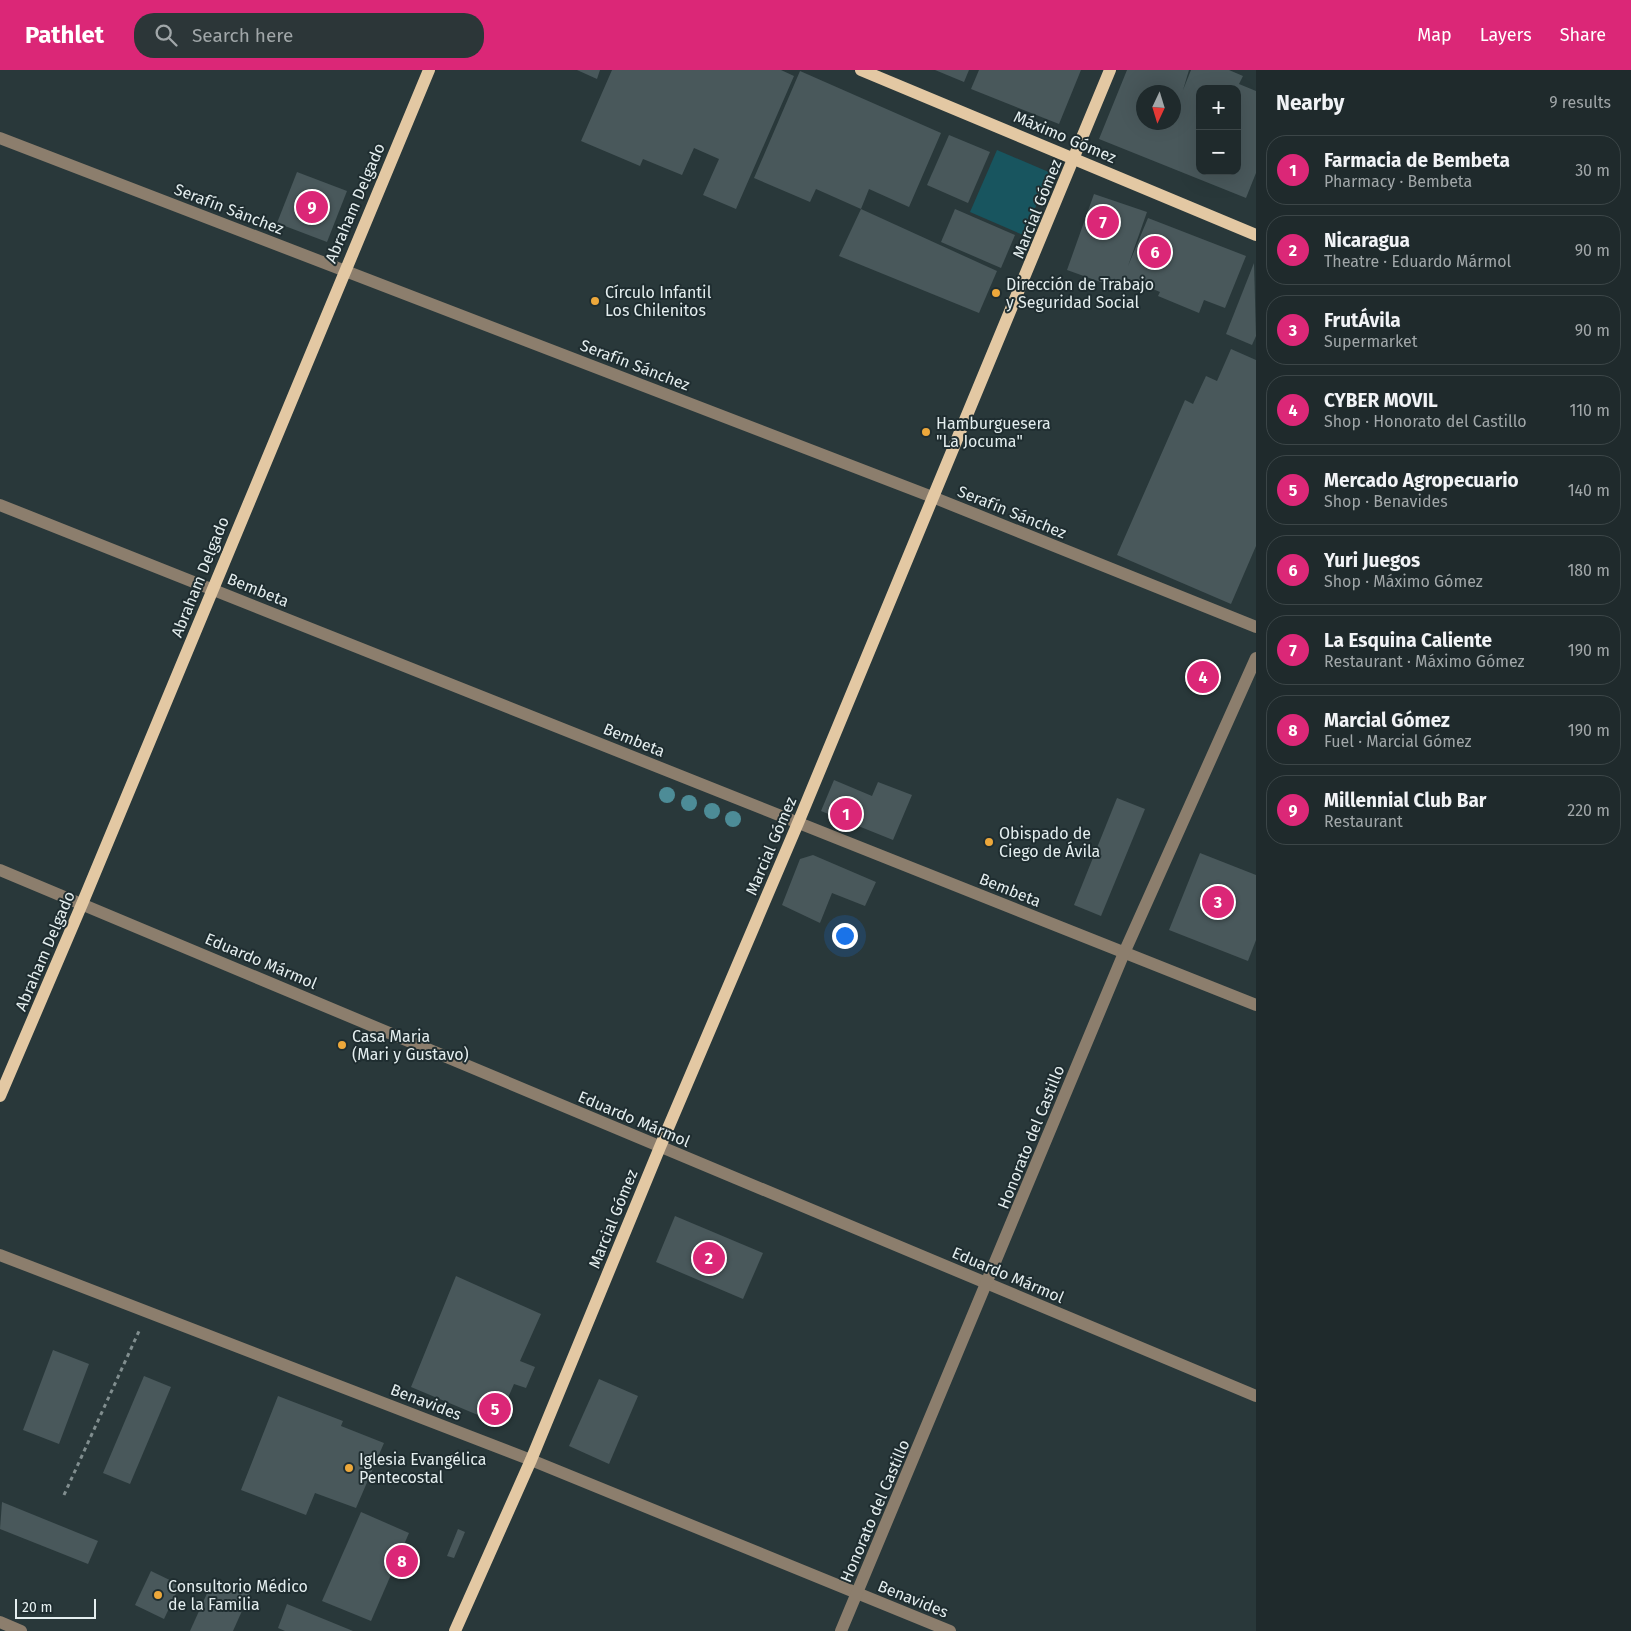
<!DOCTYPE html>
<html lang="en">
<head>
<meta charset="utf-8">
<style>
  :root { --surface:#1f2a2c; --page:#2c3638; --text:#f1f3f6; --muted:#a1a7a9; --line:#3c4648; --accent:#db2777 }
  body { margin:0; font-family:"Fira Sans",sans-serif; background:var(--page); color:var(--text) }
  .controls { position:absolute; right:15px; top:15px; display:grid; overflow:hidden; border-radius:10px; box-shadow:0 5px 20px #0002 }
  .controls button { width:45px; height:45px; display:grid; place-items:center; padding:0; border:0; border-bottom:1px solid var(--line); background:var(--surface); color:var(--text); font:25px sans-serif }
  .compass { position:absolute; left:1136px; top:15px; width:45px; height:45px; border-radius:50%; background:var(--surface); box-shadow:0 5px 20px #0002; rotate:184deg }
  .scale { position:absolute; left:15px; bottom:12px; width:81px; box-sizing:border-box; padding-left:5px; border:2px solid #e4eeef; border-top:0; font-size:14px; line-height:18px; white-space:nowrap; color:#e4eeef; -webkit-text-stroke:4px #1f2d30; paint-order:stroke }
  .you { position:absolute; left:844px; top:865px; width:18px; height:18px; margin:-12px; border:4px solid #fff; border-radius:50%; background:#1a73e8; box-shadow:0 0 0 8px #1a73e833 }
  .badge { display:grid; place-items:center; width:32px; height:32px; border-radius:50%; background:var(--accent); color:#fff; font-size:16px; font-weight:700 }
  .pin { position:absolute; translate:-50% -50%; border:2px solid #fff; box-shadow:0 1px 5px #0006 }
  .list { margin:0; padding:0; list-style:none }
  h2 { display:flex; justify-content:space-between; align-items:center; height:65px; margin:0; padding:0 20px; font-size:21px }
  h2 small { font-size:16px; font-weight:400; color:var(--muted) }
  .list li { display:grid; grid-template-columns:32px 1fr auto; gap:15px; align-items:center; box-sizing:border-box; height:70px; margin:0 10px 10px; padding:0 10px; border:1px solid var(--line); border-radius:20px }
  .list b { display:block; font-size:19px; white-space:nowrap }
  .list p { margin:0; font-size:16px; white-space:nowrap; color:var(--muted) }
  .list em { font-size:16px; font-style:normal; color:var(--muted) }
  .icon { flex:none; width:28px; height:28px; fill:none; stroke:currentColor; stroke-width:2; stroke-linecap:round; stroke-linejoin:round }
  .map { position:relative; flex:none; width:1256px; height:1561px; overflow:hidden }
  header { display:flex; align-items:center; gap:30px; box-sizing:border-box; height:70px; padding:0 25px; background:var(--accent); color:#fff }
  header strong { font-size:24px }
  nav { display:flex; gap:28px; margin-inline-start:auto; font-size:18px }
  .search { width:350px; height:45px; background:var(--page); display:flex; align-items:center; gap:12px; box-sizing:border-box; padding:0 18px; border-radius:20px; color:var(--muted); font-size:19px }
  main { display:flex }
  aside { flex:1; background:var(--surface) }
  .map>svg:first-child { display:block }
</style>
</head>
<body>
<header>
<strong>Pathlet</strong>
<div class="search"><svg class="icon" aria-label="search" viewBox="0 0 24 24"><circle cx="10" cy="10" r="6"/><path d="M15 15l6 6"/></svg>Search here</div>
<nav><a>Map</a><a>Layers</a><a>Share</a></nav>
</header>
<main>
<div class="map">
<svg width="1256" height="1561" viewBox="0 0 1256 1561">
  <rect width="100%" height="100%" fill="#29383a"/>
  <path fill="#18555f" d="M997,80L1051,103L1023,165L970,142Z"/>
  <g fill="#49585b" fill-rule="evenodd">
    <path d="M577,0H600L597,9Z"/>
    <path d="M612,0H781L794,6L736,139L703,125L719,89L694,78L682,105L643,89L640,96L581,71Z"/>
    <path d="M935,0H969L964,12Z"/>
    <path d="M979,0H1081L1059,54L971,19Z"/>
    <path d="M1127,0H1189L1183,20L1191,0H1229L1243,6L1239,14L1256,21V103L1246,128L1099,69ZM1200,19H1237V101H1200ZM1144,22H1174V52H1144Z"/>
    <path d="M800,1L941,63L909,137L869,119L861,139L816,119L810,132L754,108Z"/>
    <path d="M949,65L990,82L968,133L927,115Z"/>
    <path d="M297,102L347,121L327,172L277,153Z"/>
    <path d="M1094,124L1147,142L1128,196L1148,148L1246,186L1225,238L1204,230L1199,243L1158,226L1160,222L1124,207L1120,219L1067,200Z"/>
    <path d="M861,139L997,201L979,243L839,186Z"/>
    <path d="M955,139L1015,165L1001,198L941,172Z"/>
    <path d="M1254,193L1256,266L1252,275L1226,264Z"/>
    <path d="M1231,279L1256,290V476L1231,534L1117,485L1185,330L1193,334L1206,306L1217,311Z"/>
    <path d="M834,710L872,726L878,712L912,725L893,770L821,741Z"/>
    <path d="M1117,728L1145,739L1101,846L1074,835Z"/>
    <path d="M1200,783L1256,805V870L1248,891L1169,860Z"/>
    <path d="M813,785L876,812L865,836L832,823L820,853L782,835L800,789Z"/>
    <path d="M675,1146L763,1183L743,1229L656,1192Z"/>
    <path d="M456,1206L541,1244L520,1291L535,1297L526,1318L514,1314L497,1353L411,1317Z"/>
    <path d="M53,1280L89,1294L59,1374L23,1360Z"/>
    <path d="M144,1306L171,1317L130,1414L103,1403Z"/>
    <path d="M599,1309L638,1326L609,1394L569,1376Z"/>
    <path d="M278,1326L343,1351L341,1356L384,1373L356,1438L315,1423L306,1445L241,1420Z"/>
    <path d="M2,1432L98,1471L88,1494L0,1459Z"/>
    <path d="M361,1442L409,1463L371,1551L322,1531Z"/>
    <path d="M458,1459L465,1462L454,1488L447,1486Z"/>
    <path d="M151,1501L180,1515L164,1549L135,1535Z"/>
    <path d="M214,1508L250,1523L233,1561H190Z"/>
    <path d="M287,1534L353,1561H285L278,1558Z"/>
  </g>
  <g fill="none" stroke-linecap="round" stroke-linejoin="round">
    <path stroke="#818e8f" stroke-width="3" stroke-dasharray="4 4" stroke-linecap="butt" d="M64,1425L140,1259"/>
    <g stroke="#8c7e6d" stroke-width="12">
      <path d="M0,68L935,428L1256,557"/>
      <path d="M0,435L1256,935"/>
      <path d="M0,800L1256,1326"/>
      <path d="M0,1185L531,1390L950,1561"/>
      <path d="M0,1552L21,1561"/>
      <path d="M841,1561L1124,883L1256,588"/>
    </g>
    <g stroke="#e3c8a3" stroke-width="12">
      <path d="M861,0L1256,165"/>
      <path d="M0,1026L82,834L429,0"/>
      <path d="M455,1561L531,1390L660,1077L798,753L1110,0"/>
    </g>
  </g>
  <g fill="#4d8c97">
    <circle cx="667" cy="725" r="8"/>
    <circle cx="689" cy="733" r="8"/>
    <circle cx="712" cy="741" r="8"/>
    <circle cx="733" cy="749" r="8"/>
  </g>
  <g fill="#eda83b" stroke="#1f2d30" stroke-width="2">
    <circle cx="996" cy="223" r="5"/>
    <circle cx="595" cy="231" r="5"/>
    <circle cx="926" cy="362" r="5"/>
    <circle cx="989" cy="772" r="5"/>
    <circle cx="342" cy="975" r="5"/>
    <circle cx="349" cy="1398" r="5"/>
    <circle cx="158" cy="1525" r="5"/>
  </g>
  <g text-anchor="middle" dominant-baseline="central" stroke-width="4" stroke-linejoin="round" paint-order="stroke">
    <g font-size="16" fill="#e4eeef" stroke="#1f2d30">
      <text transform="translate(1065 67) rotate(23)">Máximo Gómez</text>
      <text transform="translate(355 133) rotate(-67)">Abraham Delgado</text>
      <text transform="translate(229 139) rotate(21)">Serafín Sánchez</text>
      <text transform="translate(1037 139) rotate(-68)">Marcial Gómez</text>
      <text transform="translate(635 295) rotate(21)">Serafín Sánchez</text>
      <text transform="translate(1012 442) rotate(22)">Serafín Sánchez</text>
      <text transform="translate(200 507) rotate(-68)">Abraham Delgado</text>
      <text transform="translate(258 520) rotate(22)">Bembeta</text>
      <text transform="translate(634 670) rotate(22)">Bembeta</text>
      <text transform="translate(771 776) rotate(-67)">Marcial Gómez</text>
      <text transform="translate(1010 820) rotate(22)">Bembeta</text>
      <text transform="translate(45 881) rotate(-67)">Abraham Delgado</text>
      <text transform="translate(261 891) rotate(23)">Eduardo Mármol</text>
      <text transform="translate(634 1049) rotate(23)">Eduardo Mármol</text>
      <text transform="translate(1031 1067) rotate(-68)">Honorato del Castillo</text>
      <text transform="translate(613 1149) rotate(-68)">Marcial Gómez</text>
      <text transform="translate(1008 1205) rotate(23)">Eduardo Mármol</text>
      <text transform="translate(426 1332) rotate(21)">Benavides</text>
      <text transform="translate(875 1441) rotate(-67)">Honorato del Castillo</text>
      <text transform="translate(913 1529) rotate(22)">Benavides</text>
    </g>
    <g font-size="16" fill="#e4eeef" stroke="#1f2d30" text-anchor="start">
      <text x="1006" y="214">Dirección de Trabajo<tspan x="1006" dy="18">y Seguridad Social</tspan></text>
      <text x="605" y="222">Círculo Infantil<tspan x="605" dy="18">Los Chilenitos</tspan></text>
      <text x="936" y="353">Hamburguesera<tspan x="936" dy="18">"La Jocuma"</tspan></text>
      <text x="999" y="763">Obispado de<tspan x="999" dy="18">Ciego de Ávila</tspan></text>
      <text x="352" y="966">Casa Maria<tspan x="352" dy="18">(Mari y Gustavo)</tspan></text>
      <text x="359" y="1389">Iglesia Evangélica<tspan x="359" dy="18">Pentecostal</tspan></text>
      <text x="168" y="1516">Consultorio Médico<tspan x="168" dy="18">de la Familia</tspan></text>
    </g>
  </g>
</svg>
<div class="controls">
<button>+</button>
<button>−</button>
</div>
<svg class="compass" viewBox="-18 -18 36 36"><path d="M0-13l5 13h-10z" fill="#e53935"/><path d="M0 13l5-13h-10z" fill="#a1a7a9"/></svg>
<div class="scale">20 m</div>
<div class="you"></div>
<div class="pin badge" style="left:846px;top:744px">1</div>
<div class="pin badge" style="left:709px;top:1188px">2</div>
<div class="pin badge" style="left:1218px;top:832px">3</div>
<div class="pin badge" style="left:1203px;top:607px">4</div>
<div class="pin badge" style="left:495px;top:1339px">5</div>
<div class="pin badge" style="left:1155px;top:182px">6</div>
<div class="pin badge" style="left:1103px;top:152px">7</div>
<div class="pin badge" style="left:402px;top:1491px">8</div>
<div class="pin badge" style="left:312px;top:137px">9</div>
</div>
<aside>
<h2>Nearby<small>9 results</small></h2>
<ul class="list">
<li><span class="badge">1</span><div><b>Farmacia de Bembeta</b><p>Pharmacy · Bembeta</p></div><em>30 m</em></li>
<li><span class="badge">2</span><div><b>Nicaragua</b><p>Theatre · Eduardo Mármol</p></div><em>90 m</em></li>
<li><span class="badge">3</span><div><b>FrutÁvila</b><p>Supermarket</p></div><em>90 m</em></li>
<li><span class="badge">4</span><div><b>CYBER MOVIL</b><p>Shop · Honorato del Castillo</p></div><em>110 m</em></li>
<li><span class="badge">5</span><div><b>Mercado Agropecuario</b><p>Shop · Benavides</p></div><em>140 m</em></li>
<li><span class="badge">6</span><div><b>Yuri Juegos</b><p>Shop · Máximo Gómez</p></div><em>180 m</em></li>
<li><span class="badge">7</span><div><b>La Esquina Caliente</b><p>Restaurant · Máximo Gómez</p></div><em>190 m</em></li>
<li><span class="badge">8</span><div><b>Marcial Gómez</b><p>Fuel · Marcial Gómez</p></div><em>190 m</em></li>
<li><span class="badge">9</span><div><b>Millennial Club Bar</b><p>Restaurant</p></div><em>220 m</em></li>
</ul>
</aside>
</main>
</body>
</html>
